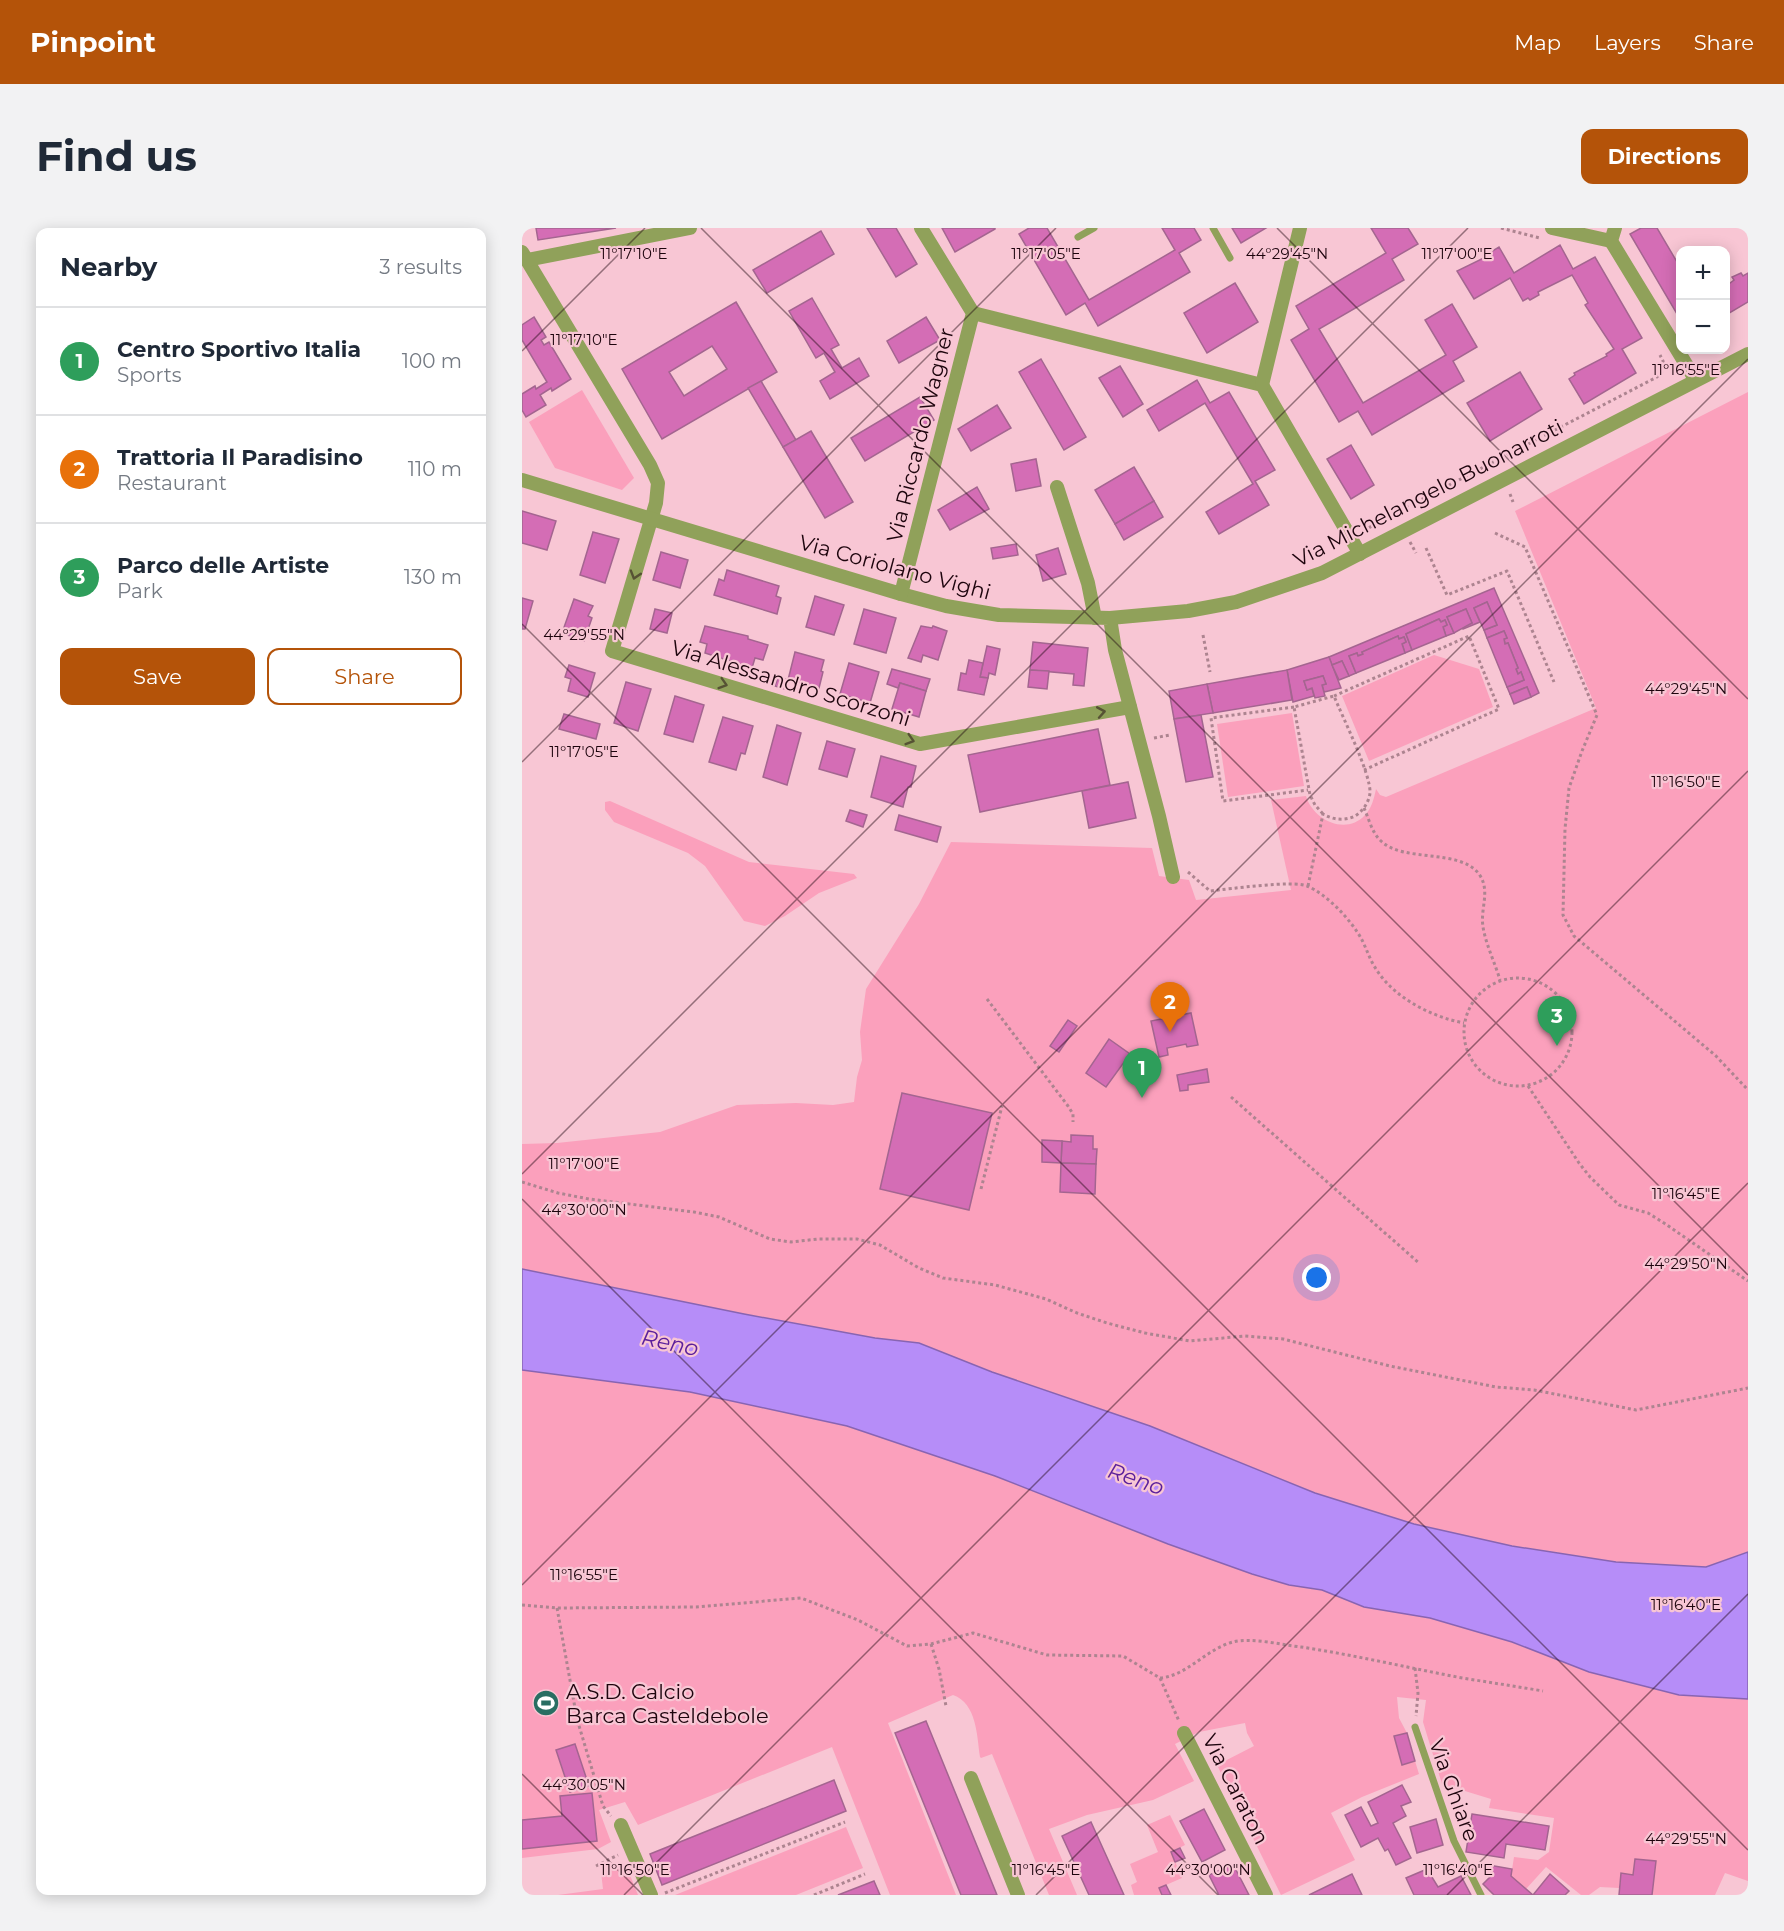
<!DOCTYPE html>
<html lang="en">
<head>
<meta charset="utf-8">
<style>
  :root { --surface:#fff; --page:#f2f2f3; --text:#1f2937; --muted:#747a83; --line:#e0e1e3; --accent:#b45309 }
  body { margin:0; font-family:Montserrat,sans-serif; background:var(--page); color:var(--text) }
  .controls { position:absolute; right:18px; top:18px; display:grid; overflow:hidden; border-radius:12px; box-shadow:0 3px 15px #0003 }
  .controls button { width:54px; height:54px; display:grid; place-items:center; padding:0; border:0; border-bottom:2px solid var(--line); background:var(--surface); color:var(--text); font:30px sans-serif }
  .you { position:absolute; left:795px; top:1050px; width:21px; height:21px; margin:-15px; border:4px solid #fff; border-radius:50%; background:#1a73e8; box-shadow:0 0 0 9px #1a73e833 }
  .badge { display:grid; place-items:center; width:39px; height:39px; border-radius:50%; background:var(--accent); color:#fff; font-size:20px; font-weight:700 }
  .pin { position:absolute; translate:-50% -50px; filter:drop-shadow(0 2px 3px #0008) }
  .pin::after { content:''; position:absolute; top:32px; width:21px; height:18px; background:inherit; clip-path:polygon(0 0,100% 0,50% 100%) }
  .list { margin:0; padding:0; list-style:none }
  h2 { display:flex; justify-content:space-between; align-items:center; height:78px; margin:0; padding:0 24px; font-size:26px }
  h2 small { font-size:20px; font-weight:400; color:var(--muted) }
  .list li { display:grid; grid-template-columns:39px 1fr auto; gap:18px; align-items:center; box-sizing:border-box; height:108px; padding:0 24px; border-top:2px solid var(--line) }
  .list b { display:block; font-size:22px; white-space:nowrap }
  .list p { margin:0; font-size:20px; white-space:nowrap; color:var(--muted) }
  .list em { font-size:20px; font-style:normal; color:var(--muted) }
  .actions { display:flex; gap:12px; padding:18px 24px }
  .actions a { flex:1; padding:14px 0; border:2px solid var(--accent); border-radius:12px; text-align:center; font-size:21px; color:var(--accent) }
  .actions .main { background:var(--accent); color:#fff }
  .map { position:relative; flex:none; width:1226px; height:1667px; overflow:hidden; border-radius:12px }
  header { display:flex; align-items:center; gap:36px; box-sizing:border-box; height:84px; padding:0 30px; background:var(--accent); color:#fff }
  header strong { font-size:28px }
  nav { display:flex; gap:33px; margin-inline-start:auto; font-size:21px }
  .intro { display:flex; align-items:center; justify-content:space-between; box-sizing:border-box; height:144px; padding:0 36px }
  h1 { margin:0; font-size:42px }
  .button { padding:15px 27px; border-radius:12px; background:var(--accent); color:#fff; font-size:21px; font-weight:700 }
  main { display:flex; gap:36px; padding:0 36px }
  aside { flex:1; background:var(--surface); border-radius:12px; box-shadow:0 3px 15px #0003 }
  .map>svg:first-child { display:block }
</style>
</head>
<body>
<header>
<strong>Pinpoint</strong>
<nav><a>Map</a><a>Layers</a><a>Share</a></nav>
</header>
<div class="intro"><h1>Find us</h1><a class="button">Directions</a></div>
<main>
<aside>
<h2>Nearby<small>3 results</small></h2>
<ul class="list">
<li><span class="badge" style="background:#2e9e5b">1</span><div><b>Centro Sportivo Italia</b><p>Sports</p></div><em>100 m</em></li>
<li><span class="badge" style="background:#e8710a">2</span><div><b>Trattoria Il Paradisino</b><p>Restaurant</p></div><em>110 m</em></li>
<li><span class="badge" style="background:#2e9e5b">3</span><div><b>Parco delle Artiste</b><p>Park</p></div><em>130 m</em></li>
</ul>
<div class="actions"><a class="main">Save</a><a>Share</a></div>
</aside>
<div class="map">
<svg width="1226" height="1667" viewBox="0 0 1226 1667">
  <rect width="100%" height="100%" fill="#f8c6d4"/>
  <g fill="#fba0bc">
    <path d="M60,162L112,250L100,262L33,240L7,194Z"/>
    <path d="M1226,164V1324L1184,1339L1094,1334L990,1318L892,1296L793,1265L628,1198L470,1144L397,1115L353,1110L222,1086L0,1041V916L35,915L138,904L215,877L274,875L311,877L332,874L335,849L340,832L338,804L344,761L397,676L429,614L630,620L637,648L667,652L674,672L769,662L749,572L784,568C791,592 824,608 843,587C850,580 852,570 854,561L858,567L864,569L1074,480L993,283Z"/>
    <path d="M912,427L957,441L971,479L847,533L820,468Z"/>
    <path d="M770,485L782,558L706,569L695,496Z"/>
    <path d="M88,573L227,634L332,646L335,650L297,665L263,688L243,698L222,693L183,638L166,625L92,594L83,582V574Z"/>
    <path d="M0,1142L168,1164L325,1198L473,1248L646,1316L767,1357L800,1362L842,1379L908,1390L990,1414L1067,1444L1156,1467L1226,1471V1653L1203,1645L1193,1667H1130L1113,1631L1111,1647L1099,1646L1097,1660L1078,1659L1067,1667H1059L1024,1639L1004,1661L989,1648L992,1629L1016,1632L1027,1624L1032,1590L967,1580L969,1571L920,1556L901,1494L904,1472L875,1469L877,1490L885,1505L873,1508L881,1537L893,1533L897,1546L840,1569L809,1585L833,1632L759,1667L695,1537L732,1518L725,1505L723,1495L677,1504L653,1516L672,1553L631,1572L565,1587L527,1601L555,1667H527L470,1526L459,1530L458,1529C455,1509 455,1475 431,1467L366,1495L434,1667H368L310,1519L116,1597L103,1574L77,1582L89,1614L76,1621L0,1630Z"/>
    <path d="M648,1587L663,1617L649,1624L660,1650L637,1660L640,1667H612L609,1657L615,1654L608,1636L636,1624L625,1597Z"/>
    <path d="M324,1599L341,1640L274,1667H153Z"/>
    <path d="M104,1637L116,1667H36L81,1661L79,1644Z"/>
  </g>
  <path fill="#b68df8" stroke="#8864b2" stroke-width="1.5" d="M0,1041L222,1086L353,1110L397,1115L470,1144L628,1198L793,1265L892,1296L990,1318L1094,1334L1184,1339L1226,1324V1471L1157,1467L1067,1444L990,1414L908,1390L842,1379L800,1362L767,1357L730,1346L646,1316L473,1248L325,1198L168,1164L0,1142Z"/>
  <g fill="#d46db5" stroke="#a46590" stroke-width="1.5" fill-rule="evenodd">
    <path d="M14,0H94L16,12Z"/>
    <path d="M345,0H374L395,36L374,49Z"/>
    <path d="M420,0H473V1L433,24Z"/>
    <path d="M507,0H525L567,72L653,22L640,0H672L679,12L657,25L668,44L576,98L563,75L544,87L497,6Z"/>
    <path d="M710,0H744L719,15Z"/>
    <path d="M849,0H886L896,16L870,31L882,52L797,101L841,175L924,127L903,92L930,76L955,119L931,133L942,153L850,207L836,183L817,194L769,112L787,101L774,78L864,25Z"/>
    <path d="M1119,0H1135L1158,39V84L1155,86L1108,6Z"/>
    <path d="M299,3L312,26L245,65L231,42Z"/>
    <path d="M1038,17L1051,41L1073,29L1120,110L1100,121L1114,145L1062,176L1047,151L1053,147L1052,145L1085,128L1084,126L1092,121L1063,77L1066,75L1050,47L1016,64L1017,67L1008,72L1006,70L1001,73L988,50L952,71L935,43L968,27L967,25L977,19L992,45Z"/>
    <path d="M1219,45L1221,48L1226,45V74L1204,87V58L1212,52L1210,49Z"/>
    <path d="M713,55L736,94L685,125L662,85Z"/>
    <path d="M290,70L317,117L309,121L320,140L337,130L347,148L308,171L298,153L313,144L302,125L294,130L267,83Z"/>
    <path d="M214,74L255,144L140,211L100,141ZM190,118L205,141L162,168L147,144Z"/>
    <path d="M12,89L24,109L19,112L22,117L27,114L49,151L30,163L29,160L18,167L24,177L4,189L0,182V166L13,158L14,161L25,154L0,112V97Z"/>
    <path d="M404,89L418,112L377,135L365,113Z"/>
    <path d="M519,131L564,209L542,222L497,144Z"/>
    <path d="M598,138L621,176L601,189L577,150Z"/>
    <path d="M998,144L1020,181L968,213L945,175Z"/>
    <path d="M675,152L688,175L707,164L753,242L733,253L747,277L697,306L684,284L731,256L683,175L637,203L625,182Z"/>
    <path d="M239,153L274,212L261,219L226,160Z"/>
    <path d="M398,169L412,192L343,233L329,210Z"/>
    <path d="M475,177L489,200L449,223L436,201Z"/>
    <path d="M289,203L331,274L303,290L261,219Z"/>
    <path d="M829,217L852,257L829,271L805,231Z"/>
    <path d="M514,231L519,258L494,263L489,236Z"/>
    <path d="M612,239L632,273L593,296L573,262Z"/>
    <path d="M455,259L467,281L428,302L416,282Z"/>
    <path d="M632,273L641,289L602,312L593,296Z"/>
    <path d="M0,283L34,293L25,322L0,315Z"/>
    <path d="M71,304L97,311L83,355L58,347Z"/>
    <path d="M494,316L496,327L471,331L469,320Z"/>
    <path d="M536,320L544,346L521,353L514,327Z"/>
    <path d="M139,324L166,332L158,360L131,352Z"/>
    <path d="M205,342L257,358L254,368L259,370L255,386L192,367L197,351L202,353Z"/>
    <path d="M972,360L1017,465L1009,469L1005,459L988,466L985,459L1002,452L999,444L996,446L994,441L996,440L986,415L983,416L982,411L985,410L982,403L965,410L962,402L975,397L965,374L952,380L958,394L941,401L940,399L950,395L944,381L925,389L932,405L924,408L921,399L925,397L923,392L919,394L917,391L884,406L890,422L883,425L880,416L884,414L882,409L877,411L876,408L840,424L841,426L836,428L835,425L827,428L834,445L827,448L820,433L810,437L807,429Z"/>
    <path d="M293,368L322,377L312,407L284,399Z"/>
    <path d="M0,370L11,373L3,401H0Z"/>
    <path d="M52,371L71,378L66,388L70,390L62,413L40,405Z"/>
    <path d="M965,374L975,397L962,402L952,380Z"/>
    <path d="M133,381L150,385L145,405L128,401Z"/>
    <path d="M342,381L374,390L364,425L332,416Z"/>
    <path d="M944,381L950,395L932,405L925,389Z"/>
    <path d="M917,391L919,394L923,392L925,397L921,399L924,408L890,422L884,406Z"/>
    <path d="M183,398L226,408V411L246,417L241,432L233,430L230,440L183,425L185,416L178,414Z"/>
    <path d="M399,398L410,400L411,398L425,403L416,432L401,427L399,434L386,430Z"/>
    <path d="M982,403L985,410L982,411L983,416L986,415L996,440L994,441L996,446L999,444L1002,452L985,459L965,410Z"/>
    <path d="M876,408L877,411L882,409L884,414L880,416L883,425L834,445L827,428L835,425L836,428L841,426L840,424Z"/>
    <path d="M511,414L566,420L562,458L551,457L552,446L508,442Z"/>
    <path d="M465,418L478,421L473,447L467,445L466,450L458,449Z"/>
    <path d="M273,424L302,432L299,443L301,444L297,460L266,452Z"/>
    <path d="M807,429L819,460L802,464L800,457L804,456L801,448L782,453L785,462L790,460L792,468L771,474L765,442Z"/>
    <path d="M447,432L461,435L458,449L466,450L462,467L436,462L439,445L444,446Z"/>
    <path d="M820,433L827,448L817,452L810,437Z"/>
    <path d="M327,435L357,444L348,475L318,466Z"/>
    <path d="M47,437L73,445L66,469L46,463L49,451L43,449Z"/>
    <path d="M370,441L408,451L404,463L378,455L376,460L365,456Z"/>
    <path d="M508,442L527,443L525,461L506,459Z"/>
    <path d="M765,442L770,472L691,485L685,456Z"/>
    <path d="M801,448L804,456L800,457L803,468L793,470L790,460L785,462L782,453Z"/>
    <path d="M256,449L266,452L263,461L253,458Z"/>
    <path d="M104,454L129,461L116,503L92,495Z"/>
    <path d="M378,455L404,463L397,489L370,481Z"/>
    <path d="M685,456L691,485L652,491L647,463Z"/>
    <path d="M1005,459L1009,469L992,476L988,466Z"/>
    <path d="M153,468L182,477L171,514L142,506Z"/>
    <path d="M42,486L78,496L74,511L37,501Z"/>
    <path d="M679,487L691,549L664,554L652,491Z"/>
    <path d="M201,489L231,498L223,526L219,525L214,542L187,534Z"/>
    <path d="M255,497L279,505L265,557L241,549Z"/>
    <path d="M576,501L588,557L458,584L446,527Z"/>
    <path d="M305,513L333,521L325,549L297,541Z"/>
    <path d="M359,528L394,538L389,559H386L381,579L349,569Z"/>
    <path d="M606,554L614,590L567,600L560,563Z"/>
    <path d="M328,582L345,587L341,599L324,593Z"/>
    <path d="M377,587L419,599L415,614L373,602Z"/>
    <path d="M669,785L676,817L665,819L664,816L645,820L646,827L637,829L629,793Z"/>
    <path d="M546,792L555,798L537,824L528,818Z"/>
    <path d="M587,811L608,826L584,859L564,845Z"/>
    <path d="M685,841L687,854L666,857V862L658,863L655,847Z"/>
    <path d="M380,865L470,885L447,982L358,961Z"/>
    <path d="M549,907L571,908V921H575L574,936L539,935L540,913L549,914Z"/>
    <path d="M520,912L540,913L539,935L520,934Z"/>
    <path d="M539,935L574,936L573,966L538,964Z"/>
    <path d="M404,1493L475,1667H439L373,1505Z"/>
    <path d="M885,1505L893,1533L880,1537L872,1508Z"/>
    <path d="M53,1516L67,1558L48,1564L34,1522Z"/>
    <path d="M312,1552L324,1583L140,1657L128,1626Z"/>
    <path d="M880,1557L889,1574L879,1578L884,1588L871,1595L889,1630L874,1637L866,1621L863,1623L856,1610L839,1619L823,1587L839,1579L849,1598L856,1595L846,1574Z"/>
    <path d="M70,1565L75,1613L0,1621V1592L40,1588L38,1568Z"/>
    <path d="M682,1581L703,1622L680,1634L658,1593Z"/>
    <path d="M950,1586L1027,1598L1023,1622L984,1616L982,1630L944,1624Z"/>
    <path d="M914,1591L921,1617L895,1625L888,1599Z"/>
    <path d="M569,1594L602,1667H567L540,1608Z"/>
    <path d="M658,1620L663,1630L653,1634L649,1624Z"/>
    <path d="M1113,1631L1134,1633L1130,1667H1097L1099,1645L1111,1647Z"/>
    <path d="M711,1636L727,1667H697L687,1647Z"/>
    <path d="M961,1636L990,1641L989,1648L1011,1667L1028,1646L1047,1663L1043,1667H972L961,1656L968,1649Z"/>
    <path d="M905,1641L916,1659L939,1648L949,1667H892L884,1650Z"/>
    <path d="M830,1646L840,1667H787Z"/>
    <path d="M352,1653L358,1667H316Z"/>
    <path d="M644,1657L649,1667H640L637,1660Z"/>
  </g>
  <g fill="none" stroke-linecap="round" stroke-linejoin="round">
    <g stroke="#ad8490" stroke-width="3" stroke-dasharray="3 3" stroke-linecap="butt">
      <path d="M979,0L1018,10"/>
      <path d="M988,266L991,274"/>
      <path d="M842,303L856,294L1135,149L1142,141L1141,133L1138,127"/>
      <path d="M973,305L1003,319L1075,487L1060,523L1047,560L1043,601L1041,687L1052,708L1194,828L1226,862"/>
      <path d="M888,314L894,325"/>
      <path d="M904,320L925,367L985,343L1032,454"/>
      <path d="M681,407L688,444"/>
      <path d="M812,468L947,408L977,481L842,542"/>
      <path d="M772,479L689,490L701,573L786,562"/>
      <path d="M632,510L648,507"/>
      <path d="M842,580C847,591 850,605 859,613C882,635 937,620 957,646C969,663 958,680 961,699C964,717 973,735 978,752"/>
      <path d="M666,644L688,663C707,661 772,652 785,658C805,666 830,693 840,712C845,722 848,732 854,741C872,770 910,789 942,795"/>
      <path d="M786,658L801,586C811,592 823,593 833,588C841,583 847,574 848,565C849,546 820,488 812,468L772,479L788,567L793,577L801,586"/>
      <circle cx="996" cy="804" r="54"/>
      <path d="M465,771L546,878L551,886V894"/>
      <path d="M1006,858L1057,935L1068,949L1097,977L1126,985L1142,995L1226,1053"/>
      <path d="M709,869L897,1035"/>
      <path d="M0,954L36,965L67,971L172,984L197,989L248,1011L269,1014L296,1011H335L358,1017L397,1040L421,1050L473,1057L524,1071L555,1085L585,1095L623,1105L668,1113L723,1108L761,1111L868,1138L974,1159L1012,1162L1114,1182L1226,1160"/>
      <path d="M459,961L480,878"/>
      <path d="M0,1377L35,1380L174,1379L279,1370L336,1392L385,1418L409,1416L451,1405L525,1427L601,1428L638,1450L657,1493"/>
      <path d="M35,1380L55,1491L81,1578L89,1588"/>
      <path d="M409,1416L417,1441L424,1478"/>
      <path d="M893,1440L896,1465L894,1488"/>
      <path d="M638,1450C665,1448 684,1421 711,1414C729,1409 760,1417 779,1419C832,1427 883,1439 935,1449C964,1454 992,1458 1021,1463"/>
      <path d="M74,1638L96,1627"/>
      <path d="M143,1665L323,1594"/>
      <path d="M292,1667L343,1646"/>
    </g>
    <g stroke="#90a15a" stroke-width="7">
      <path d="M691,0L708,30"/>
      <path d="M556,9L572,0"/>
      <path d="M893,1499L932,1613L959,1667"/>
    </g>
    <g stroke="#90a15a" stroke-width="14">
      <path d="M1030,0L1089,13"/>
      <path d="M1093,0L1089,13L1173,151"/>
      <path d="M0,24L128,237L136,255L134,275L90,423L398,516L608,479"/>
      <path d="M5,32L168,0"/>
      <path d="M451,85L740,157L838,326"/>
      <path d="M740,157L778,0"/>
      <path d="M0,252L379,366L424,378L477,387L588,390L593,422L637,588L651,649"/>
      <path d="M535,259L566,355L573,390"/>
      <path d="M379,366L451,85L399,0"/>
      <path d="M588,390L666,383L714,374L800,345L1226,126"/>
      <path d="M662,1505L744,1667"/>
      <path d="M449,1550L496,1667"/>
      <path d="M99,1597L129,1667"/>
    </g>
  </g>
  <defs><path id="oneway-chevron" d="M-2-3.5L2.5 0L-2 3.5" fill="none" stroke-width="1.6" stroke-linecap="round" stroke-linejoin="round" transform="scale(1.5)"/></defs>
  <g stroke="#565234">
    <use href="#oneway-chevron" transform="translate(113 347) rotate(107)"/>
    <use href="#oneway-chevron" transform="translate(201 456) rotate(17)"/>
    <use href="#oneway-chevron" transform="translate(579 484) rotate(-10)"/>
    <use href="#oneway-chevron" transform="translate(388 512) rotate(17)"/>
  </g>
  <path fill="none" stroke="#1d040d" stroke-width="1.5" stroke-opacity="0.45" d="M179,0L1226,1047M755,0L1226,471M0,123L123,0M0,396L1226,1622M0,534L534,0M0,946L946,0M0,971L696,1667M0,1357L1226,131M0,1546L121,1667M102,1667L1226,543M514,1667L1226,955M925,1667L1226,1366"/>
  <defs>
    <symbol id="stadium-disc" viewBox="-11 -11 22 22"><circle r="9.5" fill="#296e62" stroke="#f8c6d4"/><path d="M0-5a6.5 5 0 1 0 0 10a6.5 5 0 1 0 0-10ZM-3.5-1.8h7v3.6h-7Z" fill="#fff"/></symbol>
  </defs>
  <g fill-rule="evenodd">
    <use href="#stadium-disc" x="9" y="1460" width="30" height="30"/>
  </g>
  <g text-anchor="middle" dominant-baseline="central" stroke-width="4.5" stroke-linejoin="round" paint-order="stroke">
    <g font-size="21" fill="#1d040d" stroke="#f8c6d4">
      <text transform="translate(398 207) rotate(-76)">Via Riccardo Wagner</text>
      <text transform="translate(906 265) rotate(-27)">Via Michelangelo Buonarroti</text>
      <text transform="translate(373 339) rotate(15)">Via Coriolano Vighi</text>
      <text transform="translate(269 455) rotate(17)">Via Alessandro Scorzoni</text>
      <text transform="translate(714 1561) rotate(63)">Via Caraton</text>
      <text transform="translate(932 1562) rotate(70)">Via Ghiare</text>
    </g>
    <g font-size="21" fill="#1d040d" stroke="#f8c6d4" text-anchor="start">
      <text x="44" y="1463">A.S.D. Calcio<tspan x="44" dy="24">Barca Casteldebole</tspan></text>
    </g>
    <g font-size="22" font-style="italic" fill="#5c209c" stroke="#f8c6d4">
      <text transform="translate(148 1115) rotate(12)">Reno</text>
      <text transform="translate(614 1251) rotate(19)">Reno</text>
    </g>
  </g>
  <g font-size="15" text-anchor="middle" fill="#1d040d" stroke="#f8c6d4" stroke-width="4.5" stroke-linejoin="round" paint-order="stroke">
    <text x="112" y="31">11°17'10"E</text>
    <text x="524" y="31">11°17'05"E</text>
    <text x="765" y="31">44°29'45"N</text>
    <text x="935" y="31">11°17'00"E</text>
    <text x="62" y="117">11°17'10"E</text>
    <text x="1164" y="147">11°16'55"E</text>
    <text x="62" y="412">44°29'55"N</text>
    <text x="1164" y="466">44°29'45"N</text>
    <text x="62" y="529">11°17'05"E</text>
    <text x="1164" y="559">11°16'50"E</text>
    <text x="62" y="941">11°17'00"E</text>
    <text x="1164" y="971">11°16'45"E</text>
    <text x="62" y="987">44°30'00"N</text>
    <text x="1164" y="1041">44°29'50"N</text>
    <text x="62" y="1352">11°16'55"E</text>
    <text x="1164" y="1382">11°16'40"E</text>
    <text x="62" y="1562">44°30'05"N</text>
    <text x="1164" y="1616">44°29'55"N</text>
    <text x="113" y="1647">11°16'50"E</text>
    <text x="524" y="1647">11°16'45"E</text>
    <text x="686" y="1647">44°30'00"N</text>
    <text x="936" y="1647">11°16'40"E</text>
  </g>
</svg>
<div class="controls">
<button>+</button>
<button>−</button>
</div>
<div class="you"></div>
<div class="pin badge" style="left:620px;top:870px;background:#2e9e5b">1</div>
<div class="pin badge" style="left:648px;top:804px;background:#e8710a">2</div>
<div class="pin badge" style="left:1035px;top:818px;background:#2e9e5b">3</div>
</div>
</main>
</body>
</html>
